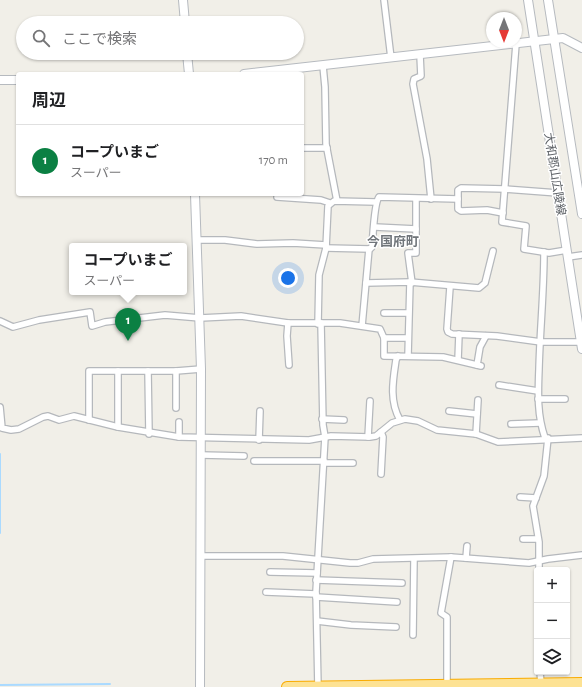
<!DOCTYPE html>
<html lang="ja">
<head>
<meta charset="utf-8">
<style>
  :root { --surface:#fff; --page:#f6f6f6; --text:#202124; --muted:#757577; --line:#e0e0e0; --accent:#0b8043 }
  body { margin:0; font-family:"Alegreya Sans","Noto Sans JP",sans-serif; background:var(--page); color:var(--text) }
  .controls { position:absolute; right:12px; bottom:12px; display:grid; overflow:hidden; border-radius:4px; box-shadow:0 1px 3px #0004 }
  .controls button { width:36px; height:36px; display:grid; place-items:center; padding:0; border:0; border-bottom:1px solid var(--line); background:var(--surface); color:var(--text); font:20px sans-serif }
  .compass { position:absolute; left:486px; top:12px; width:36px; height:36px; border-radius:50%; background:var(--surface); box-shadow:0 1px 3px #0004; rotate:180deg }
  .you { position:absolute; left:288px; top:278px; width:14px; height:14px; margin:-10px; border:3px solid #fff; border-radius:50%; background:#1a73e8; box-shadow:0 0 0 6px #1a73e833 }
  .badge { display:grid; place-items:center; width:26px; height:26px; border-radius:50%; background:var(--accent); color:#fff; font-size:13px; font-weight:700 }
  .pin { position:absolute; translate:-50% -33px; filter:drop-shadow(0 1px 2px #0008) }
  .pin::after { content:''; position:absolute; top:21px; width:14px; height:12px; background:inherit; clip-path:polygon(0 0,100% 0,50% 100%) }
  .popup { position:absolute; left:69px; top:243px; width:118px; height:52px; box-sizing:border-box; display:grid; place-content:center; border-radius:4px; background:var(--surface); filter:drop-shadow(0 1px 3px #0005); font-size:13px; white-space:nowrap; color:var(--muted) }
  .popup b { font-size:15px; color:var(--text) }
  .popup::after { content:''; position:absolute; left:50%; top:100%; margin-left:-8px; border:8px solid transparent; border-top-color:var(--surface) }
  .list { margin:0; padding:0; list-style:none }
  h2 { display:flex; justify-content:space-between; align-items:center; height:52px; margin:0; padding:0 16px; font-size:17px }
  h2 small { font-size:13px; font-weight:400; color:var(--muted) }
  .list li { display:grid; grid-template-columns:26px 1fr auto; gap:12px; align-items:center; box-sizing:border-box; height:72px; padding:0 16px; border-top:1px solid var(--line) }
  .list b { display:block; font-size:15px; white-space:nowrap }
  .list p { margin:0; font-size:13px; white-space:nowrap; color:var(--muted) }
  .list em { font-size:13px; font-style:normal; color:var(--muted) }
  .icon { flex:none; width:22px; height:22px; fill:none; stroke:currentColor; stroke-width:2; stroke-linecap:round; stroke-linejoin:round }
  .map { position:relative; flex:none; width:582px; height:687px; overflow:hidden }
  .search { position:absolute; background:var(--surface); box-shadow:0 1px 3px #0004; left:16px; top:16px; width:288px; height:44px; display:flex; align-items:center; gap:10px; box-sizing:border-box; padding:0 14px; border-radius:22px; color:var(--muted); font-size:15px }
  .panel { position:absolute; background:var(--surface); box-shadow:0 1px 3px #0004; left:16px; top:72px; width:288px; height:124px; border-radius:4px }
  .map>svg:first-child { display:block }
</style>
</head>
<body>
<div class="map">
<svg width="582" height="687" viewBox="0 0 582 687">
  <rect width="100%" height="100%" fill="#f1efe8"/>
  <g fill="none" stroke-linecap="round" stroke-linejoin="round">
    <g stroke="#aadaff" stroke-width="2">
      <path d="M0,454V533"/>
      <path d="M0,685L110,684"/>
    </g>
    <defs>
      <g id="street">
        <path d="M384,0L391,58"/>
        <path d="M516,44L502,222L526,226L524,249L549,253L567,250"/>
        <path d="M420,55L421,76L414,79L413,84L427,159L431,199"/>
        <path d="M323,66L325,87L326,144L337,201"/>
        <path d="M302,148H327"/>
        <path d="M277,197L321,200L330,203"/>
        <path d="M503,213L487,210L461,211L458,209V190L461,188L505,189L558,193"/>
        <path d="M375,227L416,229"/>
        <path d="M197,240H225L257,244L293,243L326,245"/>
        <path d="M326,248L370,249L372,247C373,237 374,203 379,197L458,199"/>
        <path d="M544,252C544,291 540,330 539,369C538,393 537,415 545,438"/>
        <path d="M568,257L582,255"/>
        <path d="M366,283L410,282L479,288L485,283L493,251"/>
        <path d="M412,283L408,253H416V199"/>
        <path d="M450,287L447,329L448,332L452,334L497,336L541,342H581"/>
        <path d="M384,313H408"/>
        <path d="M0,321L13,327L39,320L90,312L92,326L105,322L165,315L200,318L241,316L288,323H340L380,329L384,338V356L443,357L481,366"/>
        <path d="M288,323L287,336L289,365"/>
        <path d="M318,324L319,275L326,248L328,206L334,201L376,202"/>
        <path d="M362,326L369,249"/>
        <path d="M384,338H408"/>
        <path d="M398,356L396,360C393,380 389,401 400,420"/>
        <path d="M408,356L410,282"/>
        <path d="M458,360L459,334"/>
        <path d="M477,365L480,347L486,336"/>
        <path d="M148,371L149,434"/>
        <path d="M176,371V408"/>
        <path d="M499,385L538,391"/>
        <path d="M538,399H565"/>
        <path d="M0,407L2,428L11,430L19,429L43,417L48,416L59,420L74,416L118,427L179,437L309,440L331,436L370,437L376,436L392,423L405,419L418,421L437,430L476,434L498,442L582,438"/>
        <path d="M449,411L477,414"/>
        <path d="M322,419L344,420"/>
        <path d="M89,420V371H118"/>
        <path d="M179,422V437"/>
        <path d="M511,424L540,423"/>
        <path d="M118,427V371H176L201,369"/>
        <path d="M476,434L478,400"/>
        <path d="M368,437L370,401"/>
        <path d="M259,440L260,411"/>
        <path d="M201,455L244,456"/>
        <path d="M254,461H324"/>
        <path d="M324,463H353"/>
        <path d="M381,474L383,437L381,432"/>
        <path d="M520,497L536,498"/>
        <path d="M523,539H538"/>
        <path d="M200,556H283L350,563H358L373,559L451,557L529,563L548,559L582,555"/>
        <path d="M466,558L467,546"/>
        <path d="M539,570V542L533,506L544,476L548,438"/>
        <path d="M270,572L317,573"/>
        <path d="M316,580L402,583"/>
        <path d="M266,592L316,594"/>
        <path d="M316,597L397,602"/>
        <path d="M317,621L351,625L396,627"/>
        <path d="M413,635L414,559"/>
        <path d="M540,672L541,683"/>
        <path d="M447,684V617L441,613L451,557"/>
        <path d="M318,687L316,592L325,437L323,425L321,323"/>
      </g>
      <g id="secondary">
        <path d="M183,0L185,23"/>
        <path d="M528,0L582,349"/>
        <path d="M548,0L582,214"/>
        <path d="M187,53L189,74"/>
        <path d="M244,74L563,38L582,48"/>
        <path d="M0,80H18"/>
        <path d="M195,194L201,369L200,687"/>
      </g>
      <path id="highway" d="M287,687L582,683"/>
    </defs>
    <use href="#street" stroke="#b5b8bc" stroke-width="8"/>
    <use href="#secondary" stroke="#b6babf" stroke-width="10"/>
    <use href="#highway" stroke="#f9ab00" stroke-width="12"/>
    <use href="#street" stroke="#fff" stroke-width="5.5"/>
    <use href="#secondary" stroke="#fff" stroke-width="8"/>
    <use href="#highway" stroke="#fde293" stroke-width="10"/>
  </g>
  <g text-anchor="middle" dominant-baseline="central" stroke-width="3" stroke-linejoin="round" paint-order="stroke">
    <g font-size="12" fill="#5f6368" stroke="#fff">
      <text transform="translate(555 174) rotate(81)">大和郡山広陵線</text>
    </g>
    <g font-size="13" font-weight="bold" fill="#70757a" stroke="#fff">
      <text x="393" y="242">今国府町</text>
    </g>
  </g>
</svg>
<div class="controls">
<button>+</button>
<button>−</button>
<button><svg class="icon" aria-label="layers" viewBox="0 0 24 24"><path d="M12 4l9 5-9 5-9-5zM3 14l9 5 9-5"/></svg></button>
</div>
<svg class="compass" viewBox="-18 -18 36 36"><path d="M0-13l5 13h-10z" fill="#e53935"/><path d="M0 13l5-13h-10z" fill="#757577"/></svg>
<div class="you"></div>
<div class="pin badge" style="left:128px;top:341px">1</div>
<div class="popup"><b>コープいまご</b>スーパー</div>
<div class="search"><svg class="icon" aria-label="search" viewBox="0 0 24 24"><circle cx="10" cy="10" r="6"/><path d="M15 15l6 6"/></svg>ここで検索</div>
<section class="panel">
<h2>周辺<small></small></h2>
<ul class="list">
<li><span class="badge">1</span><div><b>コープいまご</b><p>スーパー</p></div><em>170 m</em></li>
</ul>
</section>
</div>
</body>
</html>
